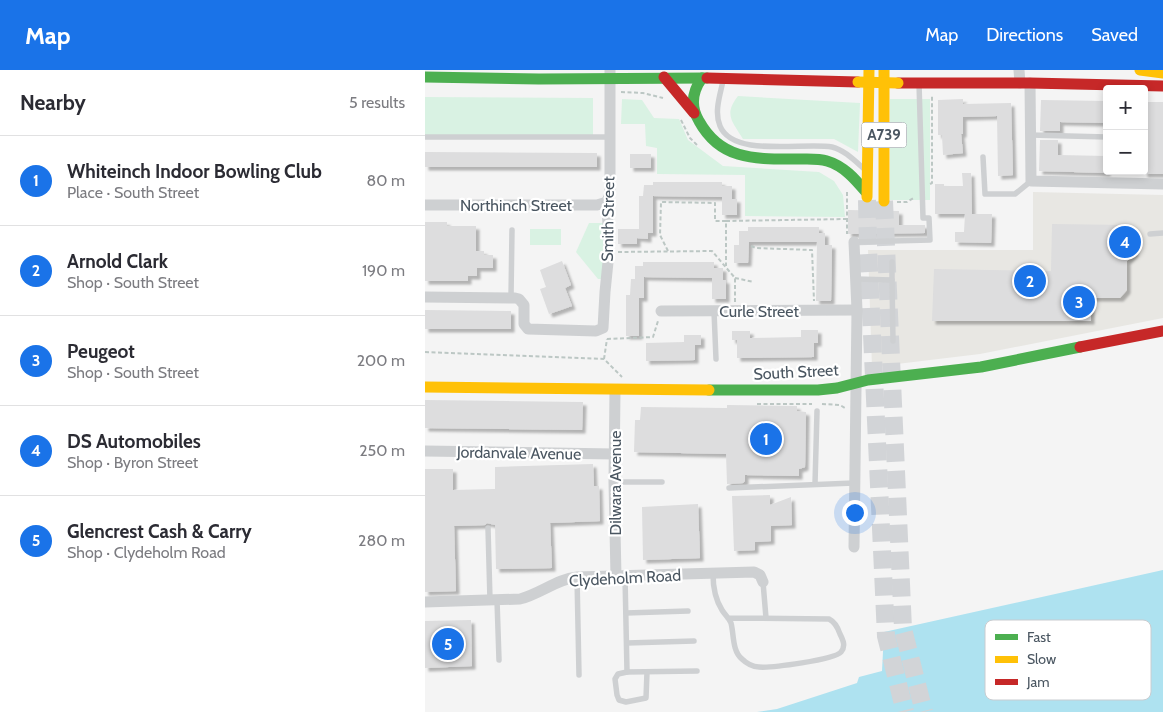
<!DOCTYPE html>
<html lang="en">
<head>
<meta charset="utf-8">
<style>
  :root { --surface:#fff; --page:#f2f2f3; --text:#2b2b33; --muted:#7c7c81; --line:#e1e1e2; --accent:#1a73e8 }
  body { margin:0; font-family:Cabin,sans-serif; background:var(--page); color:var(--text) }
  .controls { position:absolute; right:15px; top:15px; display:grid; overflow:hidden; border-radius:5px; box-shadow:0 2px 8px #0003 }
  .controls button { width:45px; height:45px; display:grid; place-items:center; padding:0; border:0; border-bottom:1px solid var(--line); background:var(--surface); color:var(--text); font:25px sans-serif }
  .you { position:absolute; left:429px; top:442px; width:18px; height:18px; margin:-12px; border:4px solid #fff; border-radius:50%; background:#1a73e8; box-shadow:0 0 0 8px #1a73e833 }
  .badge { display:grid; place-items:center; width:32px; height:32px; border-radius:50%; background:var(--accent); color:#fff; font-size:16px; font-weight:700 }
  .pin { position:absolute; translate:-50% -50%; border:2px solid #fff; box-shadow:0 1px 5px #0006 }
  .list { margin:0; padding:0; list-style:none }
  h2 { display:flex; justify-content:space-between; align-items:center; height:65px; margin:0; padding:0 20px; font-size:21px }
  h2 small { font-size:16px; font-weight:400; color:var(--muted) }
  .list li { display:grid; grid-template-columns:32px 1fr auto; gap:15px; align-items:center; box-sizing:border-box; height:90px; padding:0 20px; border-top:1px solid var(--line) }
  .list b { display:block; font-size:19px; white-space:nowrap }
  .list p { margin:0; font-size:16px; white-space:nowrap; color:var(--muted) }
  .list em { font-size:16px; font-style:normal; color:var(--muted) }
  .map { position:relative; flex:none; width:738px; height:642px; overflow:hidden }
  header { display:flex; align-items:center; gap:30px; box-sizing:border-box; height:70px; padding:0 25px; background:var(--accent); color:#fff }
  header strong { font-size:24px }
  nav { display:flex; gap:28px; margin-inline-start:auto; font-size:18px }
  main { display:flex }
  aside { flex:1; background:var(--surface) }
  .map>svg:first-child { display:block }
</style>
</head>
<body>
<header>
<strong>Map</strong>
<nav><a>Map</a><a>Directions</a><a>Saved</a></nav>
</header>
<main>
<aside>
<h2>Nearby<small>5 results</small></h2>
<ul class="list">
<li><span class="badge">1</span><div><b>Whiteinch Indoor Bowling Club</b><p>Place · South Street</p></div><em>80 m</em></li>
<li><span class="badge">2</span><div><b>Arnold Clark</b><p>Shop · South Street</p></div><em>190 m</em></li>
<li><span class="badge">3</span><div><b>Peugeot</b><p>Shop · South Street</p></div><em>200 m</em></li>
<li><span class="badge">4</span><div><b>DS Automobiles</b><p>Shop · Byron Street</p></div><em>250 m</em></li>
<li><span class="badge">5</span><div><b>Glencrest Cash &amp; Carry</b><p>Shop · Clydeholm Road</p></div><em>280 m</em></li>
</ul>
</aside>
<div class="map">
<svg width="738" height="642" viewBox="0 0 738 642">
  <defs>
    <filter id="shadow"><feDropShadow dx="3.5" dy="3.5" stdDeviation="1" flood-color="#0004"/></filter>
  </defs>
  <rect width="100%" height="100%" fill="#f4f4f4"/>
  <path fill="#e8e7e3" d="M608,122L738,125V248L555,284L447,297L443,180H608Z"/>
  <g fill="#d9f2e3">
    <path d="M313,26L435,33L433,82L409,69H318C308,52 298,45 313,26Z"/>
    <path d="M0,27L168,28V66L0,65Z"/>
    <path d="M197,29L217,30L229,48L254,49L263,70L298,96L394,102L409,111L418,125L420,147L320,146V105L232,104V78L221,76L220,54H196Z"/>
    <rect x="465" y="29" width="40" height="101"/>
    <path d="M164,153H182V209H173L151,182Z"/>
    <rect x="105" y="159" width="31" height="16"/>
  </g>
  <path fill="#aee2f0" d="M738,500V642H332L352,639L432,613L434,607L457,601L459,562Z"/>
  <g fill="#ddddde" filter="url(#shadow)">
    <path d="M538,29V34L586,33L588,105L573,106L572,46L538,47V64H536L538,83L518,85L517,65H513V30Z"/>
    <path d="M616,30L682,31V53L635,52V61H615Z"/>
    <rect x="719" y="32" width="19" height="72"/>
    <path d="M615,70H633V85L682,86V103L614,101Z"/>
    <path d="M0,82L172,83V97H0Z"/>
    <rect x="205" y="84" width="21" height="14"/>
    <path d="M537,103H546L547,144H510V114H519V116H538Z"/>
    <path d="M228,112H297V116H307V129H312V145H297V127L228,126V163H223V169L212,168V174H193V159H214V126H218L219,115H228Z"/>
    <path d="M423,140L474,141V155H500V163L423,164Z"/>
    <path d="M540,144H567L566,173L530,172V162H539Z"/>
    <path d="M0,152H22V156H51V181H59V185H68V198H52V206H43V211H0Z"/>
    <path d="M627,154L702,155L710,164V183L702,191V220L695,228H666V251H507L509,199L626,201Z"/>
    <path d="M323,157H394V163H400V175H407L406,231H391L392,172H324L323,193H309V175H314V161H323Z"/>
    <path d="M137,191L146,215L140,218L147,236L124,244L115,219L121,217L115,200Z"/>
    <path d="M218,192H289V198H298V210H301V229H287V208L219,207V228H214V266H201V225H205L206,209H210V196H218Z"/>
    <path d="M0,240L86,241V259H0Z"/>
    <path d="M376,260H393V273H389V287L312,288V270H307V261H325V268L376,267Z"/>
    <path d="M259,265H276V275H270V290L221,291V273L259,272Z"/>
    <path d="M0,330L158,332L157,360L0,358Z"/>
    <path d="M302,335L372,336V341L381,342L380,397L374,399V406L320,405V411L318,413L302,414L301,384L209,382L210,350H215L216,337L302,338Z"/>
    <path d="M168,394L169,416H174L175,451L125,453L127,498L71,499L70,455L62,453L60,455L29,456L31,521L0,522V399H28V420L70,419V397Z"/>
    <path d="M345,425V435L366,427L367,455L346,456V471L330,472V480L309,481L307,426Z"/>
    <path d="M273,434L275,488L218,490L217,437Z"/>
    <path d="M46,550L47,596L0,598V551Z"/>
  </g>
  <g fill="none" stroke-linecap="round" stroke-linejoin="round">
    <g stroke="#d2d4d7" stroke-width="18" stroke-dasharray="18 9" stroke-linecap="butt">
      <path d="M442,130L443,178L461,566L480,642"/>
      <path d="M459,131L478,559L499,642"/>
    </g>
    <g stroke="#bcc7c4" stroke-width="2" stroke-dasharray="4 2.5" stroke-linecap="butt">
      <path d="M196,22L218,23L238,28"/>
      <path d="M256,50L265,68L272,75"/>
      <path d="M505,114L507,113V25"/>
      <path d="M422,122V164"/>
      <path d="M472,132H482L490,127"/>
      <path d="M301,151L422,149"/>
      <path d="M326,176L331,178L387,180L389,231"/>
      <path d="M243,181L235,165L236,132L290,133V151H301V196"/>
      <path d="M193,182L287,181L310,208V232"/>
      <path d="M310,208L329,212"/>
      <path d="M182,269L228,267L233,251"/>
      <path d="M0,282L179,289L197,307"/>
      <path d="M179,289L182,269"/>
      <path d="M332,334H387"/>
      <path d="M397,334L415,335L420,338"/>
    </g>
    <g stroke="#ced0d2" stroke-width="5.5">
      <path d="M298,11C295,25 289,42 295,56C308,88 379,72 407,77C419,80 429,90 438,98"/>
      <path d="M605,65L682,67"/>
      <path d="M0,67H184"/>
      <path d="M558,87L560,124H590L606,111"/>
      <path d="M725,164L738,163"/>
      <path d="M429,172L505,170L504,148H498L494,13"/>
      <path d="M431,209L467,210V192"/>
      <path d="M467,210L468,271"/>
      <path d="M86,227L87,160"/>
      <path d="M289,241L291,289"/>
      <path d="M189,412H237"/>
      <path d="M390,414L392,341"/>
      <path d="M304,418L429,413"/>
      <path d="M63,458L65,530"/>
      <path d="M288,504C288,516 290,529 297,540C300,545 304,548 306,553C309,564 307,581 317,589C321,593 328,597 334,597C346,598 409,590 416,582C421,576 418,570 415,564C413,558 410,552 404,549L303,548"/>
      <path d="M200,506L202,602L272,601"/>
      <path d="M152,507L154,605"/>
      <path d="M338,512L341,548"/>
      <path d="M72,530L74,590"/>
      <path d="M201,543L263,541"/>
      <path d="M202,573L269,571"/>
      <path d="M202,602L193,604L190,609L192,625L194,630L201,632L221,628L222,602"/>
    </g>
    <g stroke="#ced0d2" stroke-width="11">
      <path d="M594,0L595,13"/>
      <path d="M605,13L606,111L738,114"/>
      <path d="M0,135H172L182,132"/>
      <path d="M0,227L90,228L94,229L99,235V254L103,259L171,261L178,258L180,222L184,182L182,132L185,123V0"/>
      <path d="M236,241L432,240"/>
      <path d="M190,320L189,412L191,506"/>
      <path d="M0,381L189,384"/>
      <path d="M429,477L432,240L429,172"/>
      <path d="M0,532L95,529C115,524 132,509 152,507L329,502L335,505L338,512"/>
    </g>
    <g stroke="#4caf50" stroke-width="11">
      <path d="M0,7L114,9L282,8"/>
      <path d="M277,8C267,22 265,36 274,51C296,91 331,89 372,89C382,89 393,88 402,91C419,96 430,109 441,122"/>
      <path d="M284,320H393L412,318L443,310L556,297L655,277"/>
    </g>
    <g stroke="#ffc107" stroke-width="11">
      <path d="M459,0V131"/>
      <path d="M715,0L738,3"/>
      <path d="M442,127L444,0"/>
      <path d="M0,317L284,320"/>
    </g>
    <g stroke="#c62828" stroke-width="11">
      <path d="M239,7L269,43"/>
      <path d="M282,8L433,12"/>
      <path d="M473,13H605L738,16"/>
      <path d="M655,277L738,261"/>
    </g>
    <path stroke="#ffc107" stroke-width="11" d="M433,12L473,13"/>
  </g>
  <g text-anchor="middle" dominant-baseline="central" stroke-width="4.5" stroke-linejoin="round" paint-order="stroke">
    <rect fill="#fff" stroke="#808990" stroke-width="1" x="436.5" y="52.5" width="45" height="25" rx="4"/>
    <g font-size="15" font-weight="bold" fill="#4a5661">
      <text x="459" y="65">A739</text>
    </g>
    <g font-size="16" fill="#4a5661" stroke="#fff">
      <text x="91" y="135">Northinch Street</text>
      <text transform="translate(183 149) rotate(-89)">Smith Street</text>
      <text x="334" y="241">Curle Street</text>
      <text transform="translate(371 302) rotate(-3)">South Street</text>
      <text transform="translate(94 383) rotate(1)">Jordanvale Avenue</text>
      <text transform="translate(190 413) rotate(-90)">Dilwara Avenue</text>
      <text transform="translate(200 508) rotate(-3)">Clydeholm Road</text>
    </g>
  </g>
  <rect x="560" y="550" width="166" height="80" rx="8" fill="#fff" stroke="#c9ccd0" stroke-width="1"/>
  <rect x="570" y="564" width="23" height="6" fill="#4caf50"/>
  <rect x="570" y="586" width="23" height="7" fill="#ffc107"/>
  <rect x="570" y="609" width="23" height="6" fill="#c62828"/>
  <g font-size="14" fill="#4a5661">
    <text x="602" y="572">Fast</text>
    <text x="602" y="594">Slow</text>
    <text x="602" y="617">Jam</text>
  </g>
</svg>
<div class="controls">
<button>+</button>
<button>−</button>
</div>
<div class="you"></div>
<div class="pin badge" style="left:341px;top:369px">1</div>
<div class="pin badge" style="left:605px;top:211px">2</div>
<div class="pin badge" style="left:654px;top:232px">3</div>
<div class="pin badge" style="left:700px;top:172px">4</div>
<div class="pin badge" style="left:23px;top:574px">5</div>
</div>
</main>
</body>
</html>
